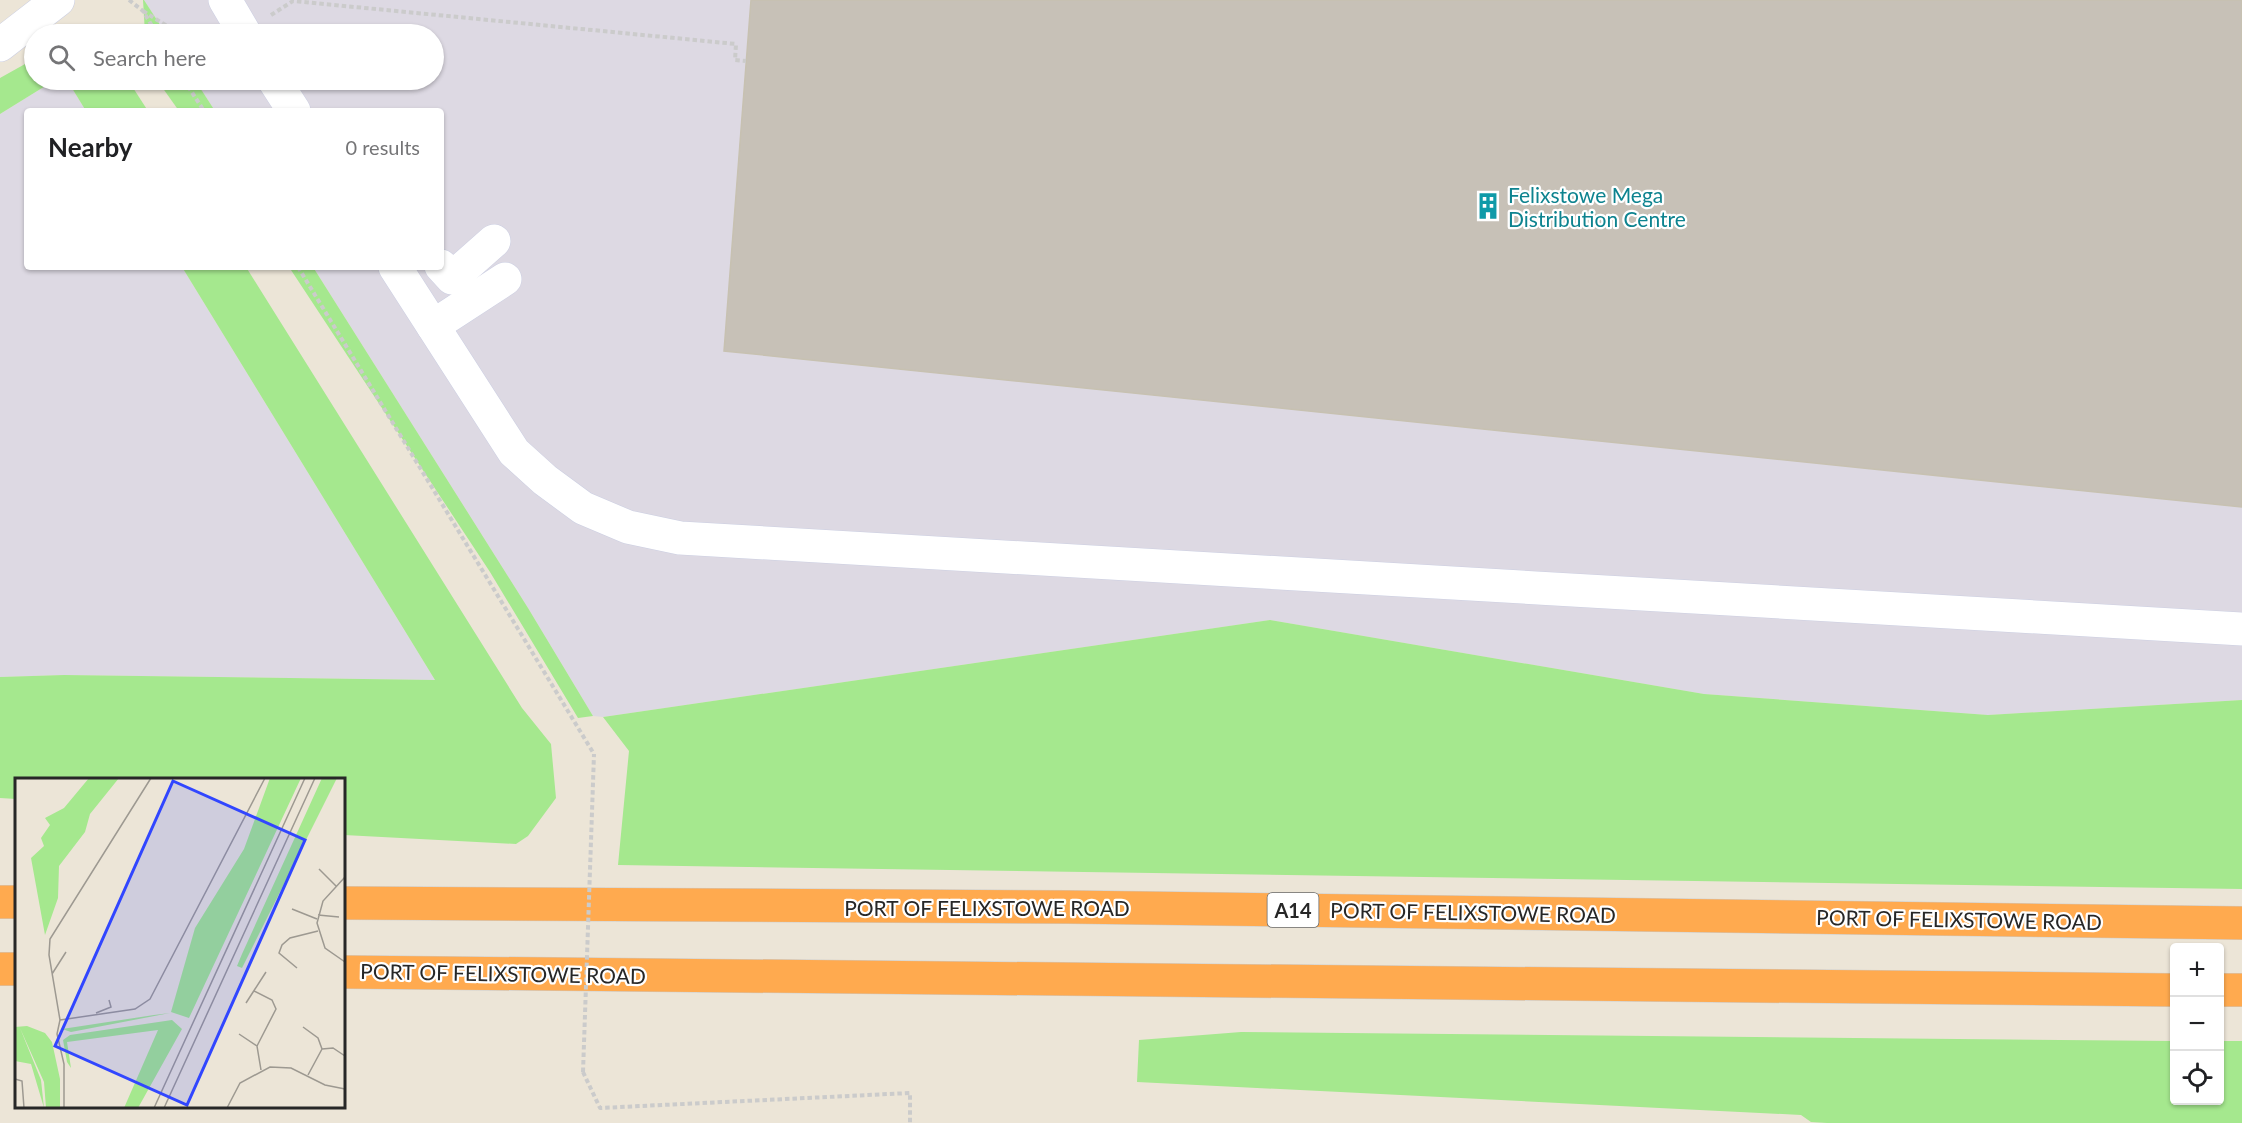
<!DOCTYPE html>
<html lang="en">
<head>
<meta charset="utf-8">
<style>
  :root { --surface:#fff; --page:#f6f6f6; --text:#202124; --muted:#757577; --line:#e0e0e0 }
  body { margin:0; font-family:Lato,sans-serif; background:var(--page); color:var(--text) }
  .controls { position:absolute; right:18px; bottom:18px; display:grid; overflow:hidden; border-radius:6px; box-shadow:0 2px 4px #0004 }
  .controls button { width:54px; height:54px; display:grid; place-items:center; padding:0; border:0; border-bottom:2px solid var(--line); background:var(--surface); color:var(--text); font:30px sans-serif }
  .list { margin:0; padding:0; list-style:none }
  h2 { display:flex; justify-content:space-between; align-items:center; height:78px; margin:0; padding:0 24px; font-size:26px }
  h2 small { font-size:20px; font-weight:400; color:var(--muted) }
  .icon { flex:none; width:33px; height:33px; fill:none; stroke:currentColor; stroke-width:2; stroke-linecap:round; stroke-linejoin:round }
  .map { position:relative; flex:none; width:2242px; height:1123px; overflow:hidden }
  .search { position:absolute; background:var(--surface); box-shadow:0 2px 4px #0004; left:24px; top:24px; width:420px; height:66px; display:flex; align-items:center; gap:15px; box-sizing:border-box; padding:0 21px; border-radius:33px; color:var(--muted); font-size:22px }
  .panel { position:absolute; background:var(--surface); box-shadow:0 2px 4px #0004; left:24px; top:108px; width:420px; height:162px; border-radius:6px }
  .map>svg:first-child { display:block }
</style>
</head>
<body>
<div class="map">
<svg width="2242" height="1123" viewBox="0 0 2242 1123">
  <rect width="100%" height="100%" fill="#ece5d7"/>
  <g fill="#ddd9e3">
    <path d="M144,0H2242V700L1988,715L1704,694L1270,620L603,717L593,716L528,608L313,267H441V111H215L195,80H434V34H166Z"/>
    <path d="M55,80H67L86,111H27V267H182L435,680L64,675L0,677V114Z"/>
  </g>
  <g fill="#a5e88e">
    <path d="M143,0H144L166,34H145Z"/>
    <path d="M34,59V80H55L0,114V78Z"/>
    <path d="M67,80H128L148,111H86Z"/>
    <path d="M157,80H195L215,111H179Z"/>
    <path d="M182,267H246L522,708L551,744L556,798L528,836L516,844L344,835V780H16V799L0,798V677L64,675L435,680Z"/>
    <path d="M289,267H313L528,608L593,716L578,718L490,572Z"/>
    <path d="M1270,620L1704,694L1988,715L2242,700V889L618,865L629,751L603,717Z"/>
    <path d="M1241,1032L2174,1041V1100H2220V1041H2242V1123H1827L1811,1122L1801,1115L1137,1082L1139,1040Z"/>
  </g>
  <path fill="#c7c1b7" stroke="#c7c1b1" stroke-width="1.5" d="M751,0H2242V507L724,351Z"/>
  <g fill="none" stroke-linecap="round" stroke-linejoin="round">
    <defs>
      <g id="minor">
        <path d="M225,0L245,34"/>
        <path d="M0,45L58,0"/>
        <path d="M274,80L294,111"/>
        <path d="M441,266L452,278L494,241"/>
        <path d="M395,267L514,452L545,480L583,508L628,527L680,538L2242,629"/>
        <path d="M433,326L505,279"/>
      </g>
      <g id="highway">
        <path d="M0,902H16"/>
        <path d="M344,903L1068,907L2242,923"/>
        <path d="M0,969H16"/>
        <path d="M344,972L2174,990"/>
        <path d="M2220,990H2242"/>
      </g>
    </defs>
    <use href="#minor" stroke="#cccfe2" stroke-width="34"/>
    <use href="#highway" stroke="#cbcbcb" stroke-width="34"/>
    <g stroke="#cbcbcb" stroke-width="4" stroke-dasharray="4.5 3" stroke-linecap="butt">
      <path d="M129,0L143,11L157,34"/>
      <path d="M143,11L175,31L178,34"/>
      <path d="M271,15L293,1L736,44L735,60L746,61"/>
      <path d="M184,80L204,111"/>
      <path d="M298,267L594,754"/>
      <path d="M583,1072L600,1108L910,1093V1123"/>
    </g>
    <use href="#minor" stroke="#fff" stroke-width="33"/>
    <use href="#highway" stroke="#ffaa4f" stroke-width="33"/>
    <path stroke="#cbcbcb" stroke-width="4" stroke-dasharray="4.5 3" stroke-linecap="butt" d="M583,1072L594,754"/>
  </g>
  <defs>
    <symbol id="building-bare" viewBox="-9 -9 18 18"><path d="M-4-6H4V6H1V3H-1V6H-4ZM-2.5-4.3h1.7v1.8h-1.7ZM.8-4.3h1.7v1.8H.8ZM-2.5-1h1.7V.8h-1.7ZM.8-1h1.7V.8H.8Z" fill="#0f9aa8" stroke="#fff" stroke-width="2.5" paint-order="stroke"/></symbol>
  </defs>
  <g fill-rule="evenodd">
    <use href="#building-bare" x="1469" y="187" width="38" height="38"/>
  </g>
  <g text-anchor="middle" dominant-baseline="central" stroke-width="4.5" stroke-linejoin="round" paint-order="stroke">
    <rect fill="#fff" stroke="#686868" stroke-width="1.5" x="1267.5" y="893" width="51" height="34" rx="4.5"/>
    <g font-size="20" font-weight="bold" fill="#272727">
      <text x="1293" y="910">A14</text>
    </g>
    <g font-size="21" fill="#0d838f" stroke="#fff" text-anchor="start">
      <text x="1508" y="194">Felixstowe Mega<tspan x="1508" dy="24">Distribution Centre</tspan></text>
    </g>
    <g font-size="21" fill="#272727" stroke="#fff">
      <text x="987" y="907">PORT OF FELIXSTOWE ROAD</text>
      <text transform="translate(1473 912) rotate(1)">PORT OF FELIXSTOWE ROAD</text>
      <text transform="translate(1959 919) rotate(1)">PORT OF FELIXSTOWE ROAD</text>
      <text transform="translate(503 973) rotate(1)">PORT OF FELIXSTOWE ROAD</text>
    </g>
  </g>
  <g transform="translate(15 778)">
    <rect width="330" height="330" fill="#ece5d7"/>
    <path d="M74,0H104L75,36L70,54L44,88L43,120L30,157L16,80L29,68L26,60L35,47L30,40L49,30ZM255,0H286L174,240L156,234L180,150L229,71ZM307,0H322L227,190L222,188L227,176ZM155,235L56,254L47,251L139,237ZM157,242L167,251L123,330H109L143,252L52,264L56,290L52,284L48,262L55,257ZM12,248L30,255L37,264L45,301V330H31L29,304L5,250L26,302L29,330L16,286L0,283V249Z" fill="#a5e88e"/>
    <path fill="none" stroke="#9d9991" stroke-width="1.5" d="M304,91L321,108M330,99L308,123L302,145L310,170L330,184M277,131L302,141M303,137L324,139M282,190L264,175L267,167L275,160L303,153M37,196L51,174M239,213L257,222L261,231L242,268L246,292M231,225L251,194M81,235L96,229L94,222M45,242L120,231L135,221L250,0M288,249L303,260L307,271L293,297M224,256L242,268M307,271L318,270L330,278M0,301L7,303L9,330M49,330V286L42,256L45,242L34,177L35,161L136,0M139,330L290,0M149,330L300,0M212,330L225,305L255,289L276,290L310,307L330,311"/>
    <path fill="#3146ff" fill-opacity="0.15" stroke="#3146ff" stroke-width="3" d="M158,3L290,62L172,327L40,268Z"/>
    <rect width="330" height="330" fill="none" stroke="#272727" stroke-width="3"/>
  </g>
</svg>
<div class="controls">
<button>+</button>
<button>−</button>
<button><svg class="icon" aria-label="locate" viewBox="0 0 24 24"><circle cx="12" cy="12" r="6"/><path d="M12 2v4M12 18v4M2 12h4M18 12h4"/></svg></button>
</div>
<div class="search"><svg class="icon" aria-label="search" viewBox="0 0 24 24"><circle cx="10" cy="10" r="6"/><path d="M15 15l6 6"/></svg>Search here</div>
<section class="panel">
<h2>Nearby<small>0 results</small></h2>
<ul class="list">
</ul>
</section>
</div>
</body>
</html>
